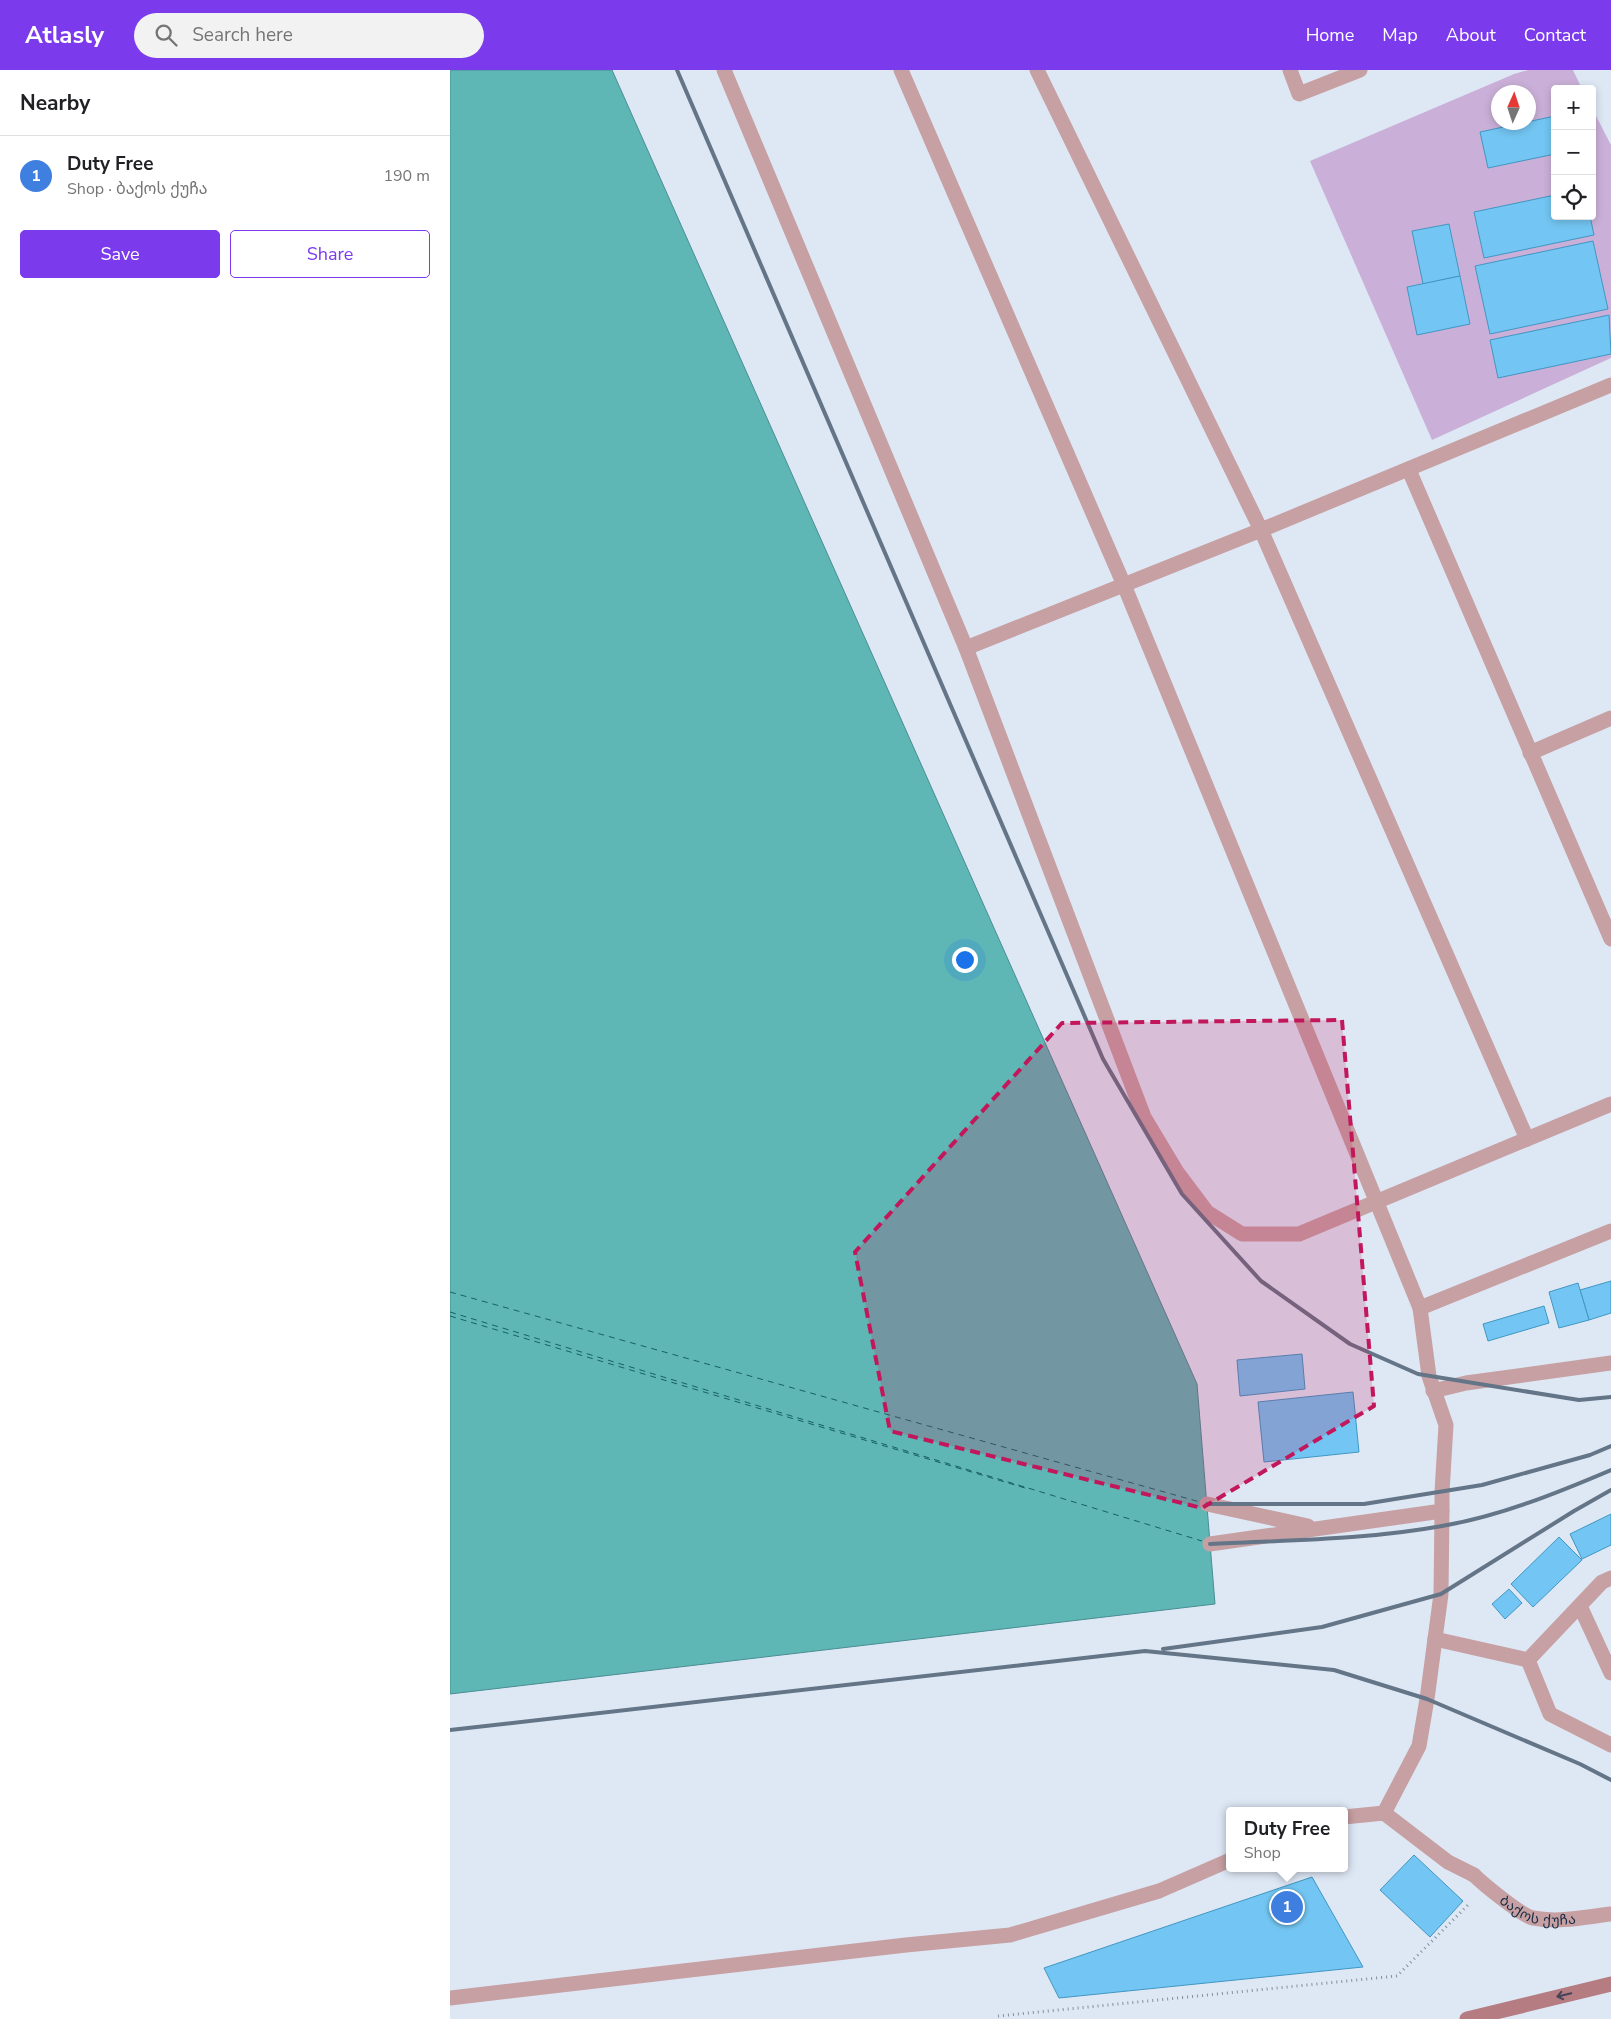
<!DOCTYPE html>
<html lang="en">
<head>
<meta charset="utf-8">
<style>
  :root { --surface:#fff; --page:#f2f2f2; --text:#202124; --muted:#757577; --line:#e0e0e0; --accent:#7c3aed }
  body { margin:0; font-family:"Nunito Sans","Noto Sans Georgian",sans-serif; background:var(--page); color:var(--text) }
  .controls { position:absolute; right:15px; top:15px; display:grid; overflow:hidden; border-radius:5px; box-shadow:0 2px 8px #0003 }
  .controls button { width:45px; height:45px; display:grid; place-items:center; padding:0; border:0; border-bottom:1px solid var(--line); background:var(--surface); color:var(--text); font:25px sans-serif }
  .compass { position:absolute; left:1041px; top:15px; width:45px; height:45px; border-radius:50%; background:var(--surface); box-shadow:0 2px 8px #0003; rotate:3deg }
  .you { position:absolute; left:514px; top:889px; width:18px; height:18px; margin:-12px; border:4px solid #fff; border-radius:50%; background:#1a73e8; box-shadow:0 0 0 8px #1a73e833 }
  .badge { display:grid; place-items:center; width:32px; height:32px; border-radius:50%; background:var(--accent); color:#fff; font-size:16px; font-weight:700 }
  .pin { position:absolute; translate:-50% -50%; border:2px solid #fff; box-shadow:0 1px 5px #0006 }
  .popup { position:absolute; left:776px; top:1737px; width:122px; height:65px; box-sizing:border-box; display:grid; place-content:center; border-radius:5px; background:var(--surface); filter:drop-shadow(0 1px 4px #0005); font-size:16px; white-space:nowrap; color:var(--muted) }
  .popup b { font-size:19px; color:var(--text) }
  .popup::after { content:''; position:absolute; left:50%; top:100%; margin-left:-10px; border:10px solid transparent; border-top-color:var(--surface) }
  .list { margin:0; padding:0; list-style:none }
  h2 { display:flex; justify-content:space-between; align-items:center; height:65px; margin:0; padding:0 20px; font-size:21px }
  h2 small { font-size:16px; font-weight:400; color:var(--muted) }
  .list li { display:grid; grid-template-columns:32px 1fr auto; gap:15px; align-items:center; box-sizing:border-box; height:80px; padding:0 20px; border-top:1px solid var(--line) }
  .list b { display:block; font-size:19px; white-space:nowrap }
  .list p { margin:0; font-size:16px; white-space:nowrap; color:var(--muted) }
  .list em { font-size:16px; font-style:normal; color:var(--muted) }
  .actions { display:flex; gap:10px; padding:15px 20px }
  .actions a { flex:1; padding:11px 0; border:1px solid var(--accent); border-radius:5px; text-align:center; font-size:18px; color:var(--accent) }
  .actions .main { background:var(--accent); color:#fff }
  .icon { flex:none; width:28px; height:28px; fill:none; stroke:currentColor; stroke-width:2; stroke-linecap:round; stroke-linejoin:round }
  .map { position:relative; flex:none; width:1161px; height:1949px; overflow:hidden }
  header { display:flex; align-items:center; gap:30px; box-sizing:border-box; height:70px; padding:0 25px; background:var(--accent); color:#fff }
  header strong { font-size:24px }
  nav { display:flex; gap:28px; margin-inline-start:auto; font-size:18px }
  .search { width:350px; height:45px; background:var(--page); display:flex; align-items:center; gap:12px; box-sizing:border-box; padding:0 18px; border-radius:28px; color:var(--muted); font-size:19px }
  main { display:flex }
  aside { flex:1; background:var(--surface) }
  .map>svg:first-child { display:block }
</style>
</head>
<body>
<header>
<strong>Atlasly</strong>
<div class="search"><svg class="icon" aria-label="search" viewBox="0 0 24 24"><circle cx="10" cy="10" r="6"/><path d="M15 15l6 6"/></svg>Search here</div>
<nav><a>Home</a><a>Map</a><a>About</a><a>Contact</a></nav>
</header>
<main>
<aside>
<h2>Nearby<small></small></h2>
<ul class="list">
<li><span class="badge" style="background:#3f7fe0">1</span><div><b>Duty Free</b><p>Shop · ბაქოს ქუჩა</p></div><em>190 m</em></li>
</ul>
<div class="actions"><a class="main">Save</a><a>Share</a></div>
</aside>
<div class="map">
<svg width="1161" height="1949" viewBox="0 0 1161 1949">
  <rect width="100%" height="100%" fill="#dee8f5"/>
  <path fill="#cab0d8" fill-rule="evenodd" d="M1078,0H1123L1132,19H1105V146H1142V38L1161,75V288L982,370L860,91L1064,4ZM1048,22H1078V52H1048Z"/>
  <path fill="#5fb7b5" stroke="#498d93" d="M0,0H162L747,1314L765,1534L0,1624Z"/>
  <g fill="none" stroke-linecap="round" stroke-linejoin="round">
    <g stroke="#176160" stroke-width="1" stroke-dasharray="6 5" stroke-linecap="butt">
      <path d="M0,1222L750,1432"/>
      <path d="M0,1242L752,1471"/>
      <path d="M0,1246L575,1418"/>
    </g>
  </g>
  <g fill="#73c6f3" stroke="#4196c1">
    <path d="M1105,46V84L1038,98L1030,62Z"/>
    <path d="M1105,125V146H1140L1144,165L1034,188L1024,142Z"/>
    <path d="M999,154L1010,206L973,214L962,161Z"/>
    <path d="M1143,171L1158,239L1040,264L1025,196Z"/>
    <path d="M1010,206L1020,254L967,265L957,217Z"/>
    <path d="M1159,245L1161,284L1048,308L1040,270Z"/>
    <path d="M1161,1211V1243L1139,1250L1130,1220Z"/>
    <path d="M1128,1213L1139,1250L1109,1258L1099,1222Z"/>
    <path d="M1094,1236L1099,1253L1038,1271L1033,1254Z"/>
    <path d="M852,1284L855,1319L790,1326L787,1290Z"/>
    <path d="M903,1322L909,1382L814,1392L808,1332Z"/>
    <path d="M1161,1444V1475L1132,1489L1120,1464Z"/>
    <path d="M1109,1467L1132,1490L1083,1537L1061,1514Z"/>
    <path d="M1059,1519L1072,1533L1055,1549L1042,1534Z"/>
    <path d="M964,1785L1013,1831L980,1867L930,1820Z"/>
    <path d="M862,1807L913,1897L609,1928L594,1898Z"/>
  </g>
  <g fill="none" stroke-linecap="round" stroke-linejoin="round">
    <path stroke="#8190a2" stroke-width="3" stroke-dasharray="1 4" stroke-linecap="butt" d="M548,1946L947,1906L1018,1835"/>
    <g stroke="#c7a0a3" stroke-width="15">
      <path d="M274,0L516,578L694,1047L727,1102L757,1142L792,1164H849L1077,1069L811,460L587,0"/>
      <path d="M451,0L674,515L970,1238L979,1306L996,1355L992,1422V1441L760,1474"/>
      <path d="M840,0L849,24L910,0"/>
      <path d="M959,400L1161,869"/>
      <path d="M516,578L811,460L1161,315"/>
      <path d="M1080,683L1161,648"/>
      <path d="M1077,1069L1161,1034"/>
      <path d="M970,1238L1161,1161"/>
      <path d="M983,1321L1016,1313L1161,1293"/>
      <path d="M757,1434L858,1456"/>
      <path d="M1130,1536L1161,1603"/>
      <path d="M985,1569L1078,1590L1152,1512L1161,1508"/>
      <path d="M1078,1590L1100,1644L1161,1675"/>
      <path d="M934,1743L969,1676L977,1629L991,1524L992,1441"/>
      <path d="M894,1747L934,1743L998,1792L1024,1805"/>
      <path d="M0,1928L456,1875L560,1865L709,1821L780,1790"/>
    </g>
    <path stroke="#c7a0a3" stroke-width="15" id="s1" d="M1024,1805C1033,1814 1072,1846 1083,1848C1108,1853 1136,1847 1161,1844"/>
    <path stroke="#b57d82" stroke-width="15" d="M1017,1949L1161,1914"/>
    <g stroke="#647588" stroke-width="4">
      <path d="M227,0L653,989L732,1124L811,1211L900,1274L968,1304L1129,1330L1161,1327"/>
      <path d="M757,1434H914L1032,1415L1140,1385L1161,1376"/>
      <path d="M760,1474C838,1470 915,1470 992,1456C1050,1446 1107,1423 1161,1400"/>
      <path d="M713,1579L872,1557L991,1524L1124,1441L1161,1420"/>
      <path d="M0,1660L695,1581L884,1600L977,1629L1130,1694L1161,1710"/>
    </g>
  </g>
  <defs><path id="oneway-shaft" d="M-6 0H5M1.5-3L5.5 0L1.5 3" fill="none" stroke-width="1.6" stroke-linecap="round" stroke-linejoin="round" transform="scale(1.25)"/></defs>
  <use stroke="#464457" href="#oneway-shaft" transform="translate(1114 1925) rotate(166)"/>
  <path fill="#c2185b" fill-opacity="0.2" stroke="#c2185b" stroke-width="4" stroke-dasharray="10 6" stroke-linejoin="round" d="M892,950L924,1336L752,1438L440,1361L405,1182L612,953Z"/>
  <g text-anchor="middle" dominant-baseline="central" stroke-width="4.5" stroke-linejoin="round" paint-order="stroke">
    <g font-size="14" fill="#172c44" stroke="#dee8f5">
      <text stroke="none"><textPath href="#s1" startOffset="76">ბაქოს ქუჩა</textPath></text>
    </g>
  </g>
</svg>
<div class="controls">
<button>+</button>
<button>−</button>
<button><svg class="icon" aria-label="locate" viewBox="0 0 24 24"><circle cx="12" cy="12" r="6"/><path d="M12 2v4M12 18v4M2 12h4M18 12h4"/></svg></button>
</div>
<svg class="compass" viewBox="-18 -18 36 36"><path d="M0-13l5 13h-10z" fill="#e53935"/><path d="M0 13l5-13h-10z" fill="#757577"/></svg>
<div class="you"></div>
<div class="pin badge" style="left:837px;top:1837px;background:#3f7fe0">1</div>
<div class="popup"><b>Duty Free</b>Shop</div>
</div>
</main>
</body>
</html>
